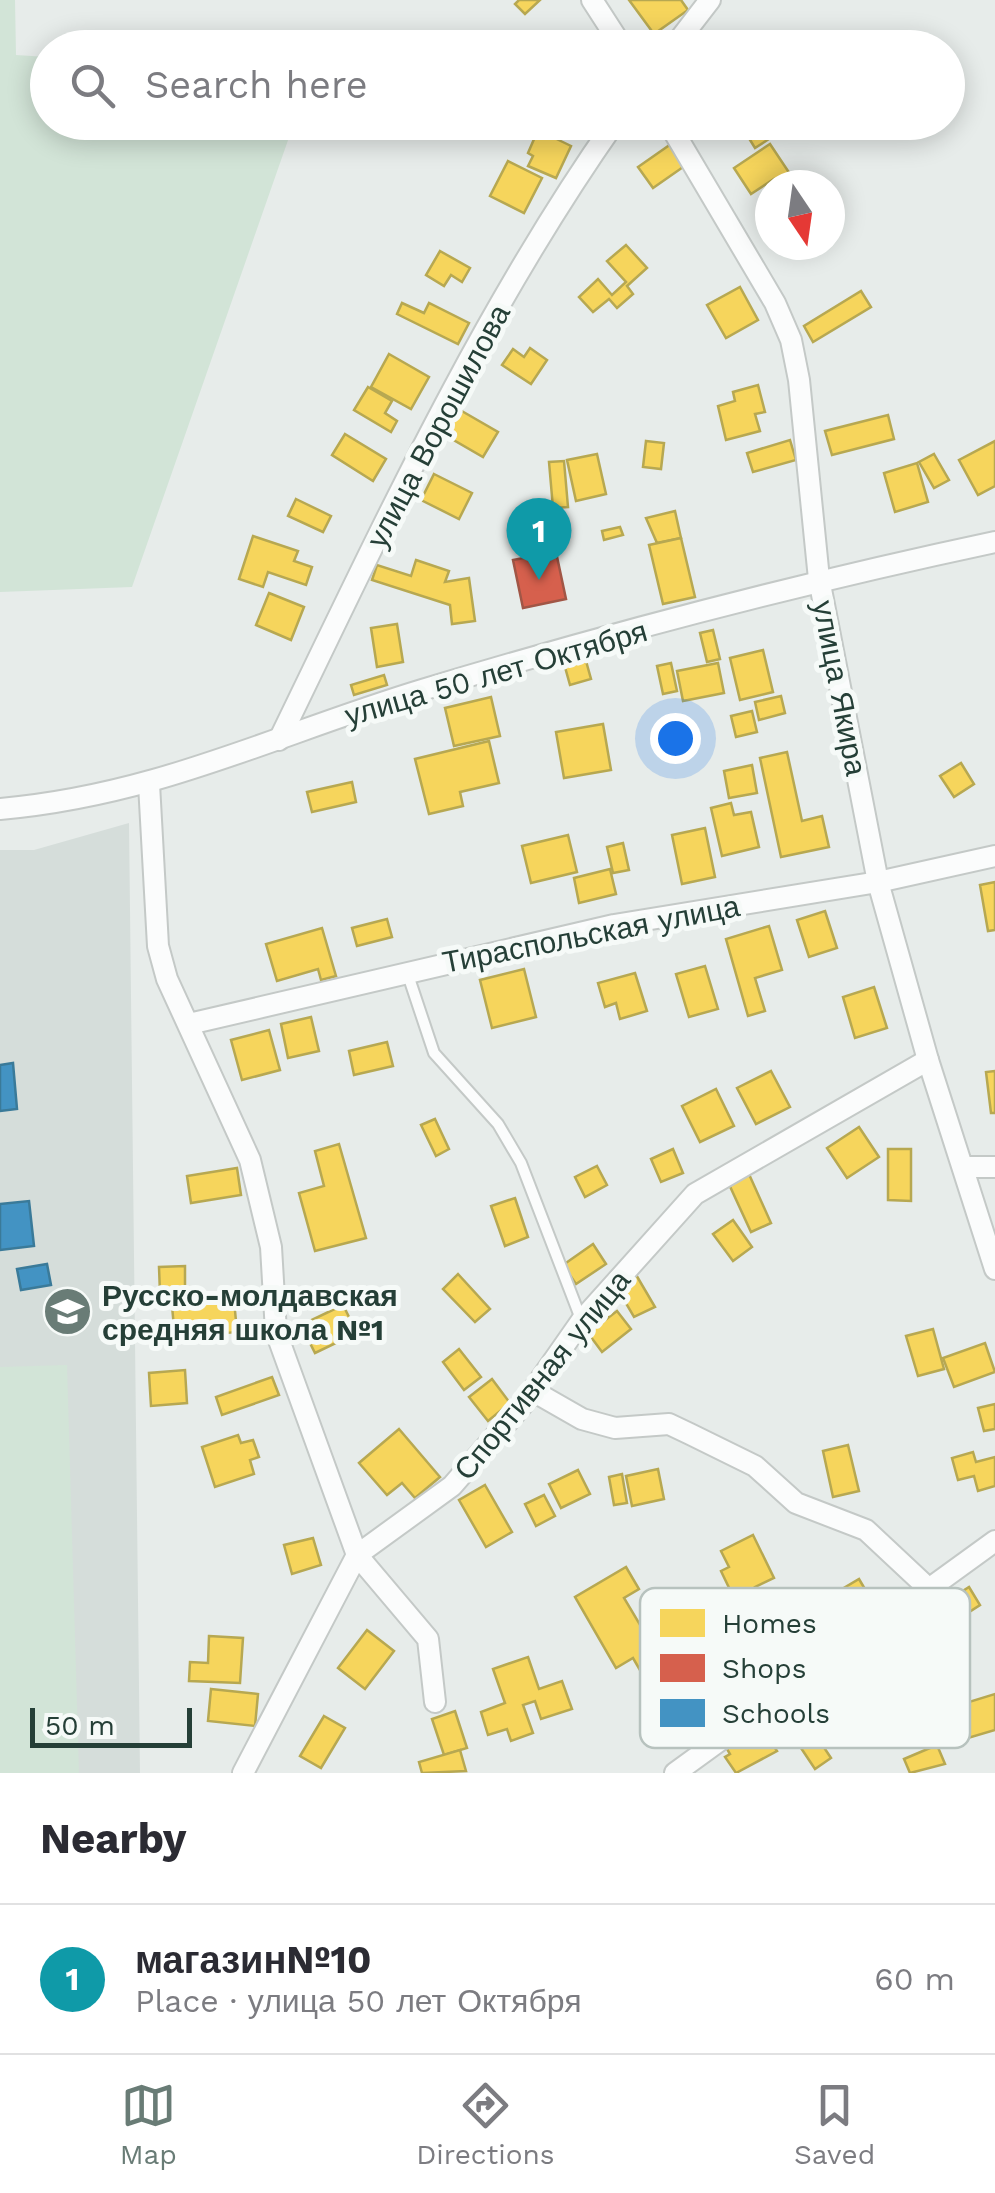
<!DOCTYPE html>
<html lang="en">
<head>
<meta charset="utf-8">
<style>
  :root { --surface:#fff; --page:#f7f7f7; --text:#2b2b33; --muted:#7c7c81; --line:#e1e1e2; --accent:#697c76 }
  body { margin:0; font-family:"Work Sans",sans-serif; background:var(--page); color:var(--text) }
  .compass { position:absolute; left:755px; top:170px; width:90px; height:90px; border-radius:50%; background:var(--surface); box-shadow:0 5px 25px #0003; rotate:167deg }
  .scale { position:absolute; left:30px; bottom:25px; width:162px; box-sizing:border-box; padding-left:10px; border:5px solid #253f37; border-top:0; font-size:28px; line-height:35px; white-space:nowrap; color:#253f37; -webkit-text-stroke:8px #f6faf8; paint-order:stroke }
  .you { position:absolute; left:675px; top:738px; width:35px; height:35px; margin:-25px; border:8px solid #fff; border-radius:50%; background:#1a73e8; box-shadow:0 0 0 15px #1a73e833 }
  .badge { display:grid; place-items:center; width:65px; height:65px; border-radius:50%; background:var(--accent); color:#fff; font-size:32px; font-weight:700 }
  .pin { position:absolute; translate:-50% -82px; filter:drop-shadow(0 2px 5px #0008) }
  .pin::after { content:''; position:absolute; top:52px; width:35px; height:30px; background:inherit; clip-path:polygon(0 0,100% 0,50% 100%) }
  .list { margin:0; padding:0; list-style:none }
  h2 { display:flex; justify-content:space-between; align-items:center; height:130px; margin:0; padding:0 40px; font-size:42px }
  h2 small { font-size:32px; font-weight:400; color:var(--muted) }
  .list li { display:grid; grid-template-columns:65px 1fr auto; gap:30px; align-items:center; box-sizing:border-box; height:150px; padding:0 40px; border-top:2px solid var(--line) }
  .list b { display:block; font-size:38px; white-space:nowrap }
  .list p { margin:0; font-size:32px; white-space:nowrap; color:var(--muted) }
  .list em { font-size:32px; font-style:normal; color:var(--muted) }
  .icon { flex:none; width:55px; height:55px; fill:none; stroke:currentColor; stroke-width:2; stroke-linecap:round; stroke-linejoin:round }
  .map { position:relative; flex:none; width:995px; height:1773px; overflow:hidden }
  .search { position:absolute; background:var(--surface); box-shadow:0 5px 25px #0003; left:30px; right:30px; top:30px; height:110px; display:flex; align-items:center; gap:25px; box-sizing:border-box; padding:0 35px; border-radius:55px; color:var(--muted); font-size:38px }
  .sheet { height:280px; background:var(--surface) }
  nav { display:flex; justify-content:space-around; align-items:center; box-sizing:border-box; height:140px; border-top:2px solid var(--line); background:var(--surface); font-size:28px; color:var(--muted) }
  nav a { display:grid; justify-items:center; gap:5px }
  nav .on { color:var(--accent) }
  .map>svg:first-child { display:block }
</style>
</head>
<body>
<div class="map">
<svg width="995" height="1773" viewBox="0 0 995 1773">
  <rect width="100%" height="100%" fill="#e7ecea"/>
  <path fill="#d5ddda" d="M129,823L140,1773H0V850H34Z"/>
  <g fill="#d2e4d7">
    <path d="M0,0H15L16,55L47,57L48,122L294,123L132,587L0,592Z"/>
    <path d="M67,1365L79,1773H0V1367Z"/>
  </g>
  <g fill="#f6d55c" stroke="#b7a851" stroke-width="2.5">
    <path d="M519,0H540L525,14L515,4Z"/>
    <path d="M629,0H681L688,10L654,34Z"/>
    <path d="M521,36L562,48H524L518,46Z"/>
    <path d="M763,124L772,137L755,148L747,135Z"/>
    <path d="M538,130L571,146L556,178L528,166L533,156L528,153Z"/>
    <path d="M671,144L686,165L653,188L638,167Z"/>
    <path d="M770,144L796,183L778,185L774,179L751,194L734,168Z"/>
    <path d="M508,161L542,178L524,213L490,196Z"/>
    <path d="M626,245L647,268L627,286L633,294L617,308L609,299L593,312L579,297L598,279L612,295L626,282L607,261Z"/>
    <path d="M440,251L470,268L462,282L451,275L444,286L426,275Z"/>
    <path d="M740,287L758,320L726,338L707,305Z"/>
    <path d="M861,291L871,307L813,342L804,326Z"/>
    <path d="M402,303L424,313L429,303L469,323L458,344L397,314Z"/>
    <path d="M530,348L547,360L531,384L502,365L513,349L524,357Z"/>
    <path d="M389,354L429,377L411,409L371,387Z"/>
    <path d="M758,385L765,412L755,414L760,431L726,440L718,406L735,401L733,392Z"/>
    <path d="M368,387L392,401L385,413L397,421L391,432L354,410Z"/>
    <path d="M460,410L498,432L483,457L445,435Z"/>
    <path d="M888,415L894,439L832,455L825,431Z"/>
    <path d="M345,434L386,459L373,481L332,455Z"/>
    <path d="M790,440L796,460L753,472L747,453Z"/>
    <path d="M646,441L664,443L661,469L643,467Z"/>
    <path d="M995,441V486L978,495L959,460Z"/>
    <path d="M597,454L606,494L576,501L567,460Z"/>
    <path d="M934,454L949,480L934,488L919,462Z"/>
    <path d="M564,461L568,507L553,508L549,462Z"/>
    <path d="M917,463L928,502L895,512L884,473Z"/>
    <path d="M434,474L472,493L459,519L421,500Z"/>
    <path d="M296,499L331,516L323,532L288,516Z"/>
    <path d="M675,511L681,538L657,543L646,518Z"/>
    <path d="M620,527L623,535L604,540L602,531Z"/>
    <path d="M253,536L298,551L294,561L312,567L306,585L268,572L263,587L239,579Z"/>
    <path d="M681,538L695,597L663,604L649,545Z"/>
    <path d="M416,560L449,571L445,582L469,578L475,621L452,624L450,605L372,580L377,565L411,576Z"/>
    <path d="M269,593L304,607L291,640L256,625Z"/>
    <path d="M397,624L403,662L377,667L371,628Z"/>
    <path d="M713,630L720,659L707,662L700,633Z"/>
    <path d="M763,650L773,692L740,700L730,658Z"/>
    <path d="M586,661L591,679L570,685L565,667Z"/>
    <path d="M671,663L677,691L663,694L657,666Z"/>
    <path d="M718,663L724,693L683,701L677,671Z"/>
    <path d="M384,675L387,685L354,695L351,685Z"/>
    <path d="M781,696L785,713L759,720L755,702Z"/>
    <path d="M491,697L500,736L454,746L445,708Z"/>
    <path d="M752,711L757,732L736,737L731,716Z"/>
    <path d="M603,724L611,770L564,778L556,732Z"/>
    <path d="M489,741L499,783L460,792L463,806L429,814L415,759Z"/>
    <path d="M787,752L802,821L822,816L829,847L781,857L760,758Z"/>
    <path d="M961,763L974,784L954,797L940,776Z"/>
    <path d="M752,765L757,793L729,798L724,771Z"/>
    <path d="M352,782L356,802L312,812L307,792Z"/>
    <path d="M731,803L734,815L751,812L759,847L722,856L711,808Z"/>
    <path d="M705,828L715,877L682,884L672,835Z"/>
    <path d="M568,835L577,872L531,883L522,846Z"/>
    <path d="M623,843L629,870L613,873L607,847Z"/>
    <path d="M610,869L616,894L579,903L574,878Z"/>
    <path d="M995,882V930L988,931L980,885Z"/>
    <path d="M825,911L837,948L809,957L797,920Z"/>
    <path d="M387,919L392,937L357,946L352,928Z"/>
    <path d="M769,926L782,970L755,978L765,1011L748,1016L726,939Z"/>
    <path d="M322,928L336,976L321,980L318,969L277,981L266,944Z"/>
    <path d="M705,966L718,1009L689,1017L676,974Z"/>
    <path d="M524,969L536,1017L492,1028L480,980Z"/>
    <path d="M635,973L647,1011L620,1019L616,1003L605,1007L598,983Z"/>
    <path d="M874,987L887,1028L855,1038L843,997Z"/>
    <path d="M311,1017L319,1051L288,1058L281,1024Z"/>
    <path d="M269,1030L280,1070L242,1080L231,1040Z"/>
    <path d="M387,1042L393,1066L354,1075L349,1051Z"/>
    <path d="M771,1071L790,1107L756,1124L737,1088Z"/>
    <path d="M995,1071V1113H991L986,1072Z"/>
    <path d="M716,1089L734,1126L700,1142L682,1106Z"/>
    <path d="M435,1119L449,1149L436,1156L421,1125Z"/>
    <path d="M859,1127L879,1157L847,1178L827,1148Z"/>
    <path d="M339,1144L366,1238L315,1251L299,1193L324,1186L315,1151Z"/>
    <path d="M673,1149L683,1173L661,1182L651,1159Z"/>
    <path d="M888,1149H911V1201L888,1200Z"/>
    <path d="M597,1166L607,1185L585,1197L575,1177Z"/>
    <path d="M237,1168L241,1195L191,1203L187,1176Z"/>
    <path d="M748,1172L771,1223L751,1232L728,1182Z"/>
    <path d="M515,1198L528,1237L505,1246L491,1206Z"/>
    <path d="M733,1220L752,1247L733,1261L713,1234Z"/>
    <path d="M593,1244L606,1264L576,1284L563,1265Z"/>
    <path d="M185,1266V1293H160L159,1267Z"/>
    <path d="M635,1273L655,1307L634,1317L617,1288Z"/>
    <path d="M458,1274L490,1309L475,1322L443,1289Z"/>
    <path d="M234,1300L237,1332L175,1338L172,1306Z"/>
    <path d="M343,1305L357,1333L315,1353L301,1325Z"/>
    <path d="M617,1311L631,1329L602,1352L588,1333Z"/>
    <path d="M933,1329L944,1369L918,1376L906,1336Z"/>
    <path d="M985,1343L995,1372L954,1387L943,1358Z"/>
    <path d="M459,1349L481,1377L464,1390L443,1362Z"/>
    <path d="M185,1370L187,1403L151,1406L149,1373Z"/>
    <path d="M272,1377L279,1395L222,1415L216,1397Z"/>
    <path d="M492,1379L510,1403L488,1421L469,1397Z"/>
    <path d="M995,1404V1429L984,1431L978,1408Z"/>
    <path d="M399,1429L440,1477L415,1498L402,1483L387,1495L359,1463Z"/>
    <path d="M238,1435L241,1443L253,1440L259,1457L250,1460L254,1474L215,1487L202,1447Z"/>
    <path d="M848,1445L859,1491L833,1497L823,1451Z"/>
    <path d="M973,1452L976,1462L995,1457V1486L978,1491L974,1476L958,1480L952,1458Z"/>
    <path d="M658,1469L664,1499L632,1506L626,1476Z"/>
    <path d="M578,1470L590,1494L561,1508L549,1484Z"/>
    <path d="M622,1474L627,1503L614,1505L609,1477Z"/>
    <path d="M485,1485L512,1532L486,1547L459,1500Z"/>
    <path d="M544,1495L555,1516L536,1526L525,1504Z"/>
    <path d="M753,1535L774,1578L755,1587L763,1603L732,1618L722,1598L732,1594L721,1571L729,1567L721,1551Z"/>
    <path d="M313,1538L321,1565L292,1574L284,1545Z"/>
    <path d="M626,1567L639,1589L624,1598L664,1665L644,1677L633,1658L616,1668L575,1597Z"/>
    <path d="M859,1579L879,1613L852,1629L832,1595Z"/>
    <path d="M969,1587L980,1605L963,1616L952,1598Z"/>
    <path d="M367,1630L394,1651L365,1689L338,1668Z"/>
    <path d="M209,1636L243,1638L240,1683L189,1681L190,1662L208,1663Z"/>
    <path d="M528,1657L539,1689L562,1681L572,1709L541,1719L535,1701L523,1705L533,1733L511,1741L507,1729L488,1735L481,1712L505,1703L493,1669Z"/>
    <path d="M211,1689L258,1694L255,1726L208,1721Z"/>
    <path d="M995,1694V1730L968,1738L959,1705Z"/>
    <path d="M455,1711L467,1748L444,1755L432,1719Z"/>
    <path d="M324,1716L345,1728L321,1768L300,1756Z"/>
    <path d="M748,1729L756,1741L766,1734L777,1751L736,1773L725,1757L730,1754L724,1744Z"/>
    <path d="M813,1731L831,1758L815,1769L797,1742Z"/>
    <path d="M937,1745L945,1764L910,1773L904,1759Z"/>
    <path d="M460,1750L466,1771L422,1773L419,1762Z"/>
  </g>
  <path fill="#d6604d" stroke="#a15646" stroke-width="2.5" d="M556,552L566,599L523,608L513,560Z"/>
  <g fill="#4393c3" stroke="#3a7a99" stroke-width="2.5">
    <path d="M13,1063L17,1109L0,1111V1065Z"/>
    <path d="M29,1201L34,1246L0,1250V1204Z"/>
    <path d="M47,1264L51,1285L21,1290L17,1269Z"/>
  </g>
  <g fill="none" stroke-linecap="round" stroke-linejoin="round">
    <defs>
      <path id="lane" d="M407,972L434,1053L498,1124L521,1163L581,1319"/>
      <g id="street">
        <path d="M592,0L623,48"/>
        <path d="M673,48L710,0"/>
        <path d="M668,122L775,303L791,340L799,380L819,579L878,882L928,1060L995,1269"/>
        <path d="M279,740C381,530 480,314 615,122"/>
        <path d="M149,784L158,946L167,979L250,1160L271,1247L276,1332L357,1555L428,1639L435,1702"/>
        <path d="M0,809C158,795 274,735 422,690C611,633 802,583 995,542"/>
        <path d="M189,1024L614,925L878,882L995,856"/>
        <path d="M963,1167H995"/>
        <path d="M533,1391L582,1419L615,1428L669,1424L690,1434L755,1466L796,1503L866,1530L928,1588"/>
        <path d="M243,1773L357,1555L452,1486L524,1403L582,1320L695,1194L928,1060"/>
        <path d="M675,1773L995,1541"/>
      </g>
    </defs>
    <use href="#lane" stroke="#c4c9c7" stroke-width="14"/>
    <use href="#street" stroke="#c4c9c7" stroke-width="24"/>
    <use href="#lane" stroke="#fbfcfc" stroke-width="10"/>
    <use href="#street" stroke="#fbfcfc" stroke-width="20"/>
  </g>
  <defs>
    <symbol id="school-disc" viewBox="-11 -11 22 22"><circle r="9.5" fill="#697c76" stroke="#f6faf8"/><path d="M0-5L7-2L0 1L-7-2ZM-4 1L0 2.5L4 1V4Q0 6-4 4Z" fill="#fff"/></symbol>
  </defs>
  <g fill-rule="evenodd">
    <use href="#school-disc" x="40" y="1284" width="55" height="55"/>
  </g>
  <g text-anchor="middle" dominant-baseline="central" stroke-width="10" stroke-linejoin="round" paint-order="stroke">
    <g font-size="30" fill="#253f37" stroke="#f6faf8">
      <text transform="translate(438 426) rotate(-62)">улица Ворошилова</text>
      <text transform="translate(496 673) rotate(-16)">улица 50 лет Октября</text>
      <text transform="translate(840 688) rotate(79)">улица Якира</text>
      <text transform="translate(591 934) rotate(-11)">Тираспольская улица</text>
      <text transform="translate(542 1375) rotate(-51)">Спортивная улица</text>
    </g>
    <g font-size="30" font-weight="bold" fill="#253f37" stroke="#f6faf8" text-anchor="start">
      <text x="102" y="1295">Русско-молдавская<tspan x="102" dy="34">средняя школа №1</tspan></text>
    </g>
  </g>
  <rect x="640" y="1588" width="330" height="160" rx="15" fill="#f6faf8" stroke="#b7c2be" stroke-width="2.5"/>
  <rect x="660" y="1609" width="45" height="28" fill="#f6d55c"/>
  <rect x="660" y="1654" width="45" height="28" fill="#d6604d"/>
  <rect x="660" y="1699" width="45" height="28" fill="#4393c3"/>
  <g font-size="28" fill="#253f37">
    <text x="722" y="1633">Homes</text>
    <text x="722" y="1678">Shops</text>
    <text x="722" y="1723">Schools</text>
  </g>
</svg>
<svg class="compass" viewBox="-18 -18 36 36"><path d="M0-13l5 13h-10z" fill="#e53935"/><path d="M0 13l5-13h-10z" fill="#7c7c81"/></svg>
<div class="scale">50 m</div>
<div class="you"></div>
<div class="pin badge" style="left:539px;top:580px;background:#0f9aa8">1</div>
<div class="search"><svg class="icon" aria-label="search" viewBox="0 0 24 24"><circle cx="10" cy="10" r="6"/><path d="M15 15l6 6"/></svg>Search here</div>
</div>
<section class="sheet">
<h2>Nearby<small></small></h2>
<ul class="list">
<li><span class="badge" style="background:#0f9aa8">1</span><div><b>магазин№10</b><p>Place · улица 50 лет Октября</p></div><em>60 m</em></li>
</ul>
</section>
<nav>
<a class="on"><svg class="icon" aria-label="map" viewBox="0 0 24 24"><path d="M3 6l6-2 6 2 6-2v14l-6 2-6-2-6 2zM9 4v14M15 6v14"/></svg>Map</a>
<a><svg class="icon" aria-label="directions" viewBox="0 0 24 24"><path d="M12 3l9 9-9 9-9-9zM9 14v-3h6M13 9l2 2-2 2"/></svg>Directions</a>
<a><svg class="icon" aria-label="saved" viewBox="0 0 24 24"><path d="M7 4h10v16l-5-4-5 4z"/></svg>Saved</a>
</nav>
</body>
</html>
